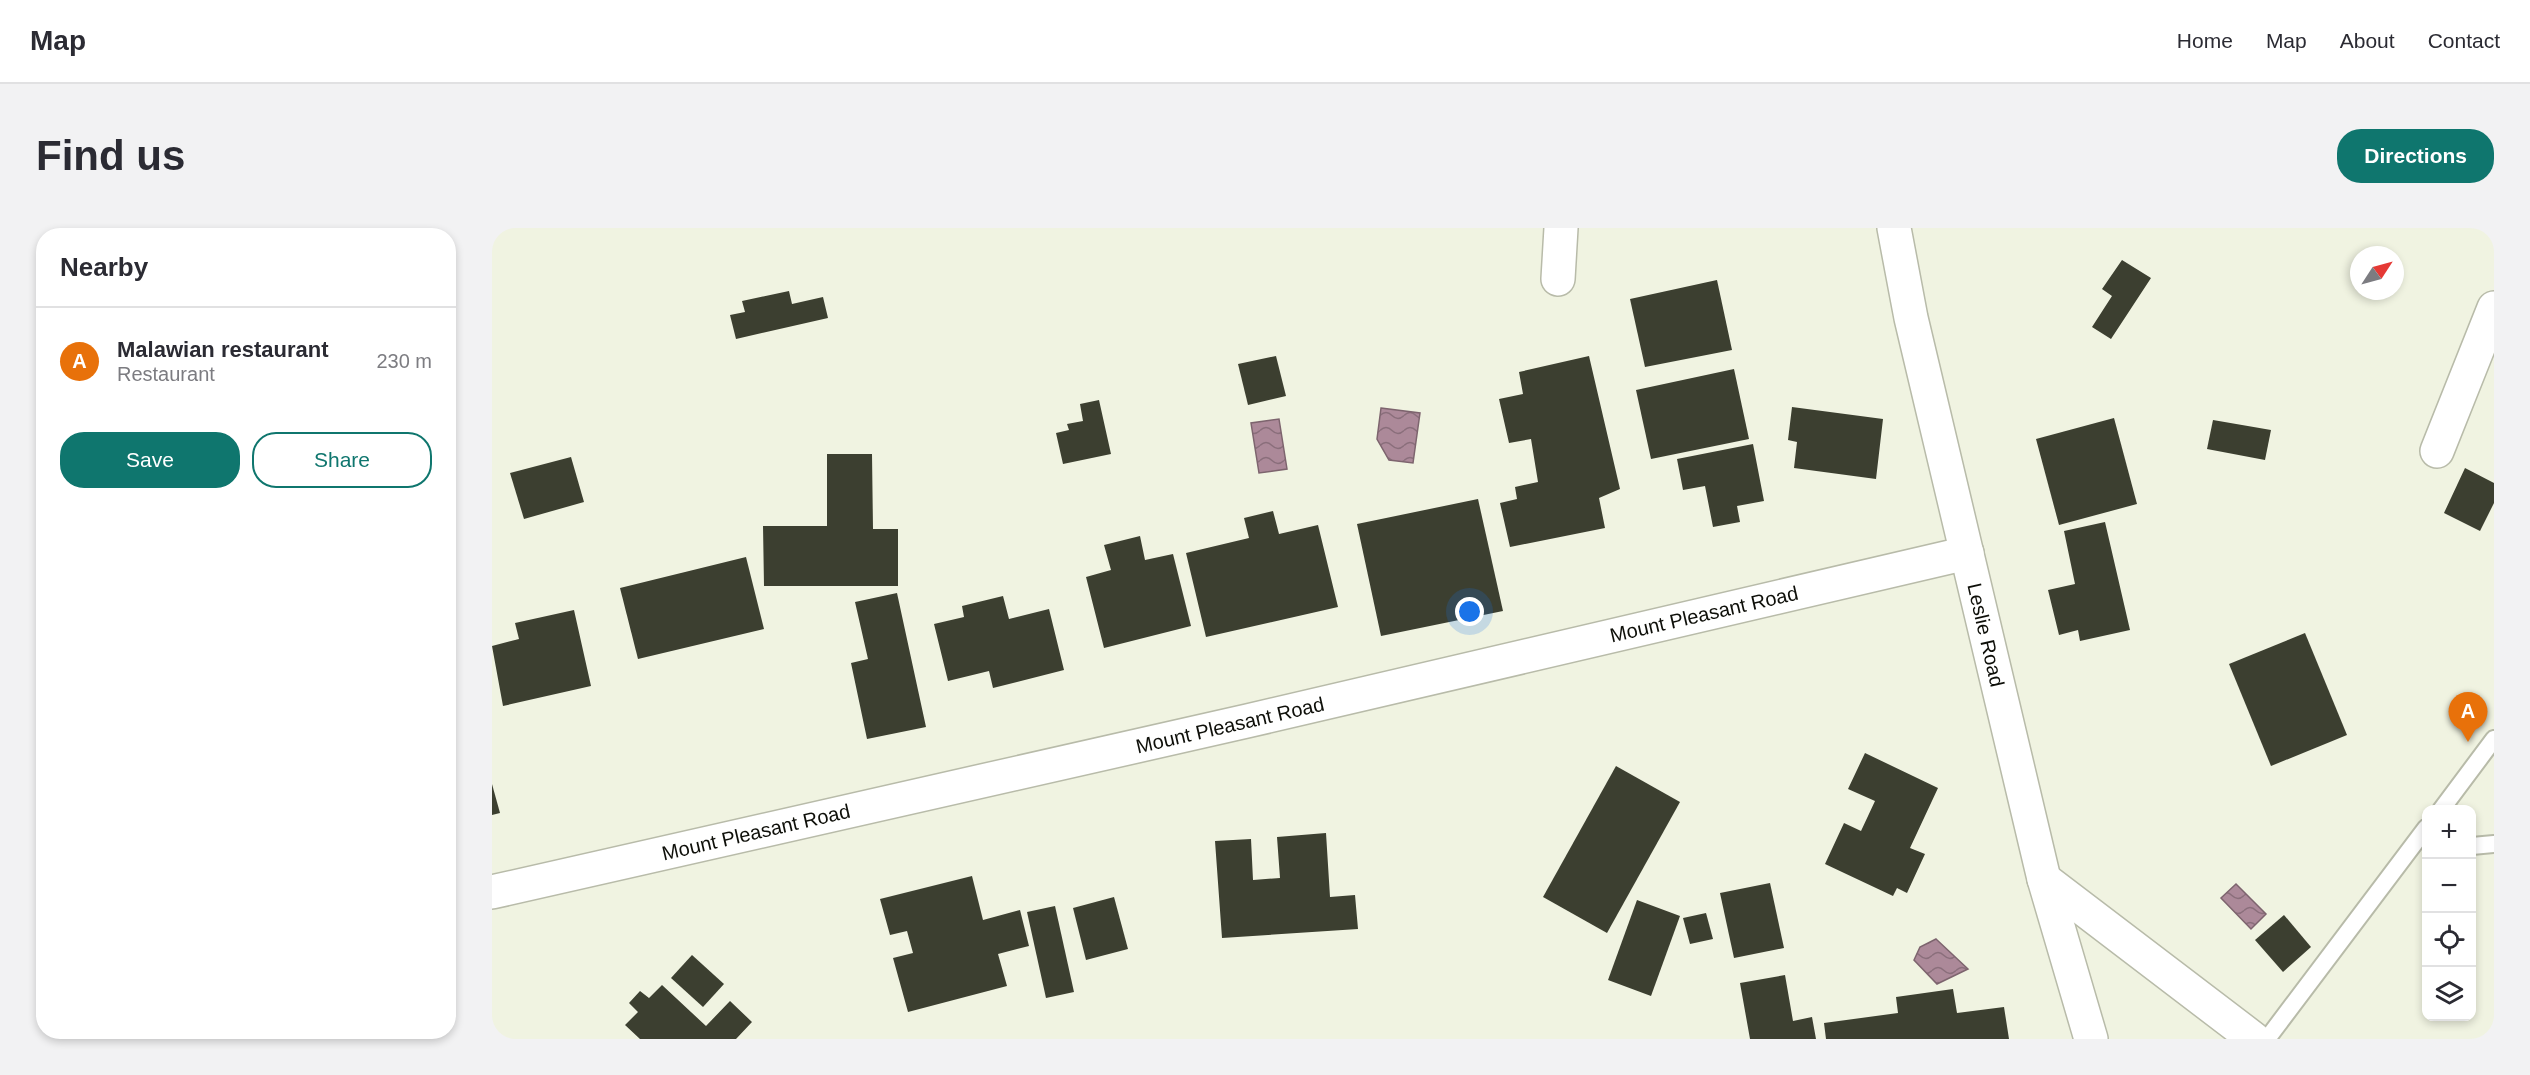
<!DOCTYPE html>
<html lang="en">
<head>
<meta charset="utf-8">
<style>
  :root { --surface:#fff; --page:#f2f2f3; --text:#2b2b33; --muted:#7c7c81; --line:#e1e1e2; --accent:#0f766e }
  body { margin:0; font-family:Arial,sans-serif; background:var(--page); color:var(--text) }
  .controls { position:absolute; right:18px; bottom:18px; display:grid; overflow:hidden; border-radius:12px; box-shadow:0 3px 9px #0003 }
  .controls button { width:54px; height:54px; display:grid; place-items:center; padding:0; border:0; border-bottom:2px solid var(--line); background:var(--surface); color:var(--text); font:30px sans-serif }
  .compass { position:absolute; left:1858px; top:18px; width:54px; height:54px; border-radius:50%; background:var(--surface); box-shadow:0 3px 9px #0003; rotate:54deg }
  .you { position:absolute; left:978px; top:384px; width:21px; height:21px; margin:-15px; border:4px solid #fff; border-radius:50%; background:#1a73e8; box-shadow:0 0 0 9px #1a73e833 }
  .badge { display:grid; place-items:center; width:39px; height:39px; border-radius:50%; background:var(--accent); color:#fff; font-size:20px; font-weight:700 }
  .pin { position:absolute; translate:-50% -50px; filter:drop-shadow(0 2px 3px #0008) }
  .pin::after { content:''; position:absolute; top:32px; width:21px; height:18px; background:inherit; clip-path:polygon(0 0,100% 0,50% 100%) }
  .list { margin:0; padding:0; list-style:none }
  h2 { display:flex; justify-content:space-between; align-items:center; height:78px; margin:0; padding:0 24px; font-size:26px }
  h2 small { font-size:20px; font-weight:400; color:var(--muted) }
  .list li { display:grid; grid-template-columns:39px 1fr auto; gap:18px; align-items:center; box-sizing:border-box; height:108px; padding:0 24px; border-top:2px solid var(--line) }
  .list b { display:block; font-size:22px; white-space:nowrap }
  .list p { margin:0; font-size:20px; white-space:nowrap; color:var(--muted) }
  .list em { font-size:20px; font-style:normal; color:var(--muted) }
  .actions { display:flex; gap:12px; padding:18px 24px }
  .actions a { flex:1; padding:14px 0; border:2px solid var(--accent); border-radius:24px; text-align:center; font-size:21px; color:var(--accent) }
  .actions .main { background:var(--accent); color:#fff }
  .icon { flex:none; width:33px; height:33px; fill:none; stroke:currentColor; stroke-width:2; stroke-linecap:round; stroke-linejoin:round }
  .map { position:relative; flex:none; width:2002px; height:811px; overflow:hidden; border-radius:24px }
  header { display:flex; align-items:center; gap:36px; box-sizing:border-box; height:84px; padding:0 30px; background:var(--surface); border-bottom:2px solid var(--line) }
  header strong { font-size:28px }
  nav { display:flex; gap:33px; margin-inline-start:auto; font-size:21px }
  .intro { display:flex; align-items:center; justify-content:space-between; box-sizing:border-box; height:144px; padding:0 36px }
  h1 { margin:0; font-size:42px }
  .button { padding:15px 27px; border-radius:24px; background:var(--accent); color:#fff; font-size:21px; font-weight:700 }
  main { display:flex; gap:36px; padding:0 36px }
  aside { flex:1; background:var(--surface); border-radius:24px; box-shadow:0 3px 9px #0003 }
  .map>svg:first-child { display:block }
</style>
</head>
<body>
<header>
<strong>Map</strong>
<nav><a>Home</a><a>Map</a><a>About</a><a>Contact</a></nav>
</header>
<div class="intro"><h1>Find us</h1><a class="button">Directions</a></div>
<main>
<aside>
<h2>Nearby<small></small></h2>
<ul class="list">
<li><span class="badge" style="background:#e8710a">A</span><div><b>Malawian restaurant</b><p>Restaurant</p></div><em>230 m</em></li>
</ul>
<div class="actions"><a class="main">Save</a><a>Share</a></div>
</aside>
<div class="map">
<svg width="2002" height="811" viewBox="0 0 2002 811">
  <defs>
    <pattern id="water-waves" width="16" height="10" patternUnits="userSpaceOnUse" patternTransform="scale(1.5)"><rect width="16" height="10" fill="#ac8999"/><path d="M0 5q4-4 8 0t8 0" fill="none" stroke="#8a6e7b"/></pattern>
  </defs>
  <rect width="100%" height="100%" fill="#f0f3e1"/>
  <g fill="url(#water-waves)" stroke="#7d646e" stroke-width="1.5">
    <path d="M889,180L928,185L921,235L897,232L885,211Z"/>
    <path d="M787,191L795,241L767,245L759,195Z"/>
    <path d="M1744,656L1774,686L1759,701L1729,670Z"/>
    <path d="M1444,711L1476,741L1445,756L1422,732L1428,719Z"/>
  </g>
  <g fill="#3c3f30">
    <path d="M1630,32L1659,50L1619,111L1600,99L1620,68L1610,61Z"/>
    <path d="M1225,52L1240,122L1153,139L1138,71Z"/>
    <path d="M297,63L300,76L331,69L336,90L244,111L238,87L253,84L250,73Z"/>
    <path d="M784,128L794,168L756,177L746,136Z"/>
    <path d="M1097,128L1128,261L1107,270L1113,300L1018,319L1008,275L1025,271L1023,259L1046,254L1039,211L1017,215L1007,171L1031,166L1027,144Z"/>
    <path d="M1242,141L1257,211L1159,231L1144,162Z"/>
    <path d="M607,172L619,226L571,236L564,205L577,202L575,196L591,193L588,176Z"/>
    <path d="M1300,179L1391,191L1384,251L1302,240L1305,214L1296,212Z"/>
    <path d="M1622,190L1645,276L1567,297L1544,211Z"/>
    <path d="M1721,192L1779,202L1773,232L1715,221Z"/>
    <path d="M1261,216L1272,273L1245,278L1248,294L1221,299L1213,258L1191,262L1185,231Z"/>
    <path d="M335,226H380L381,301H406V358H272L271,298H335Z"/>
    <path d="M79,229L92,274L32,291L18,245Z"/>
    <path d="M1973,240L2002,255V275L1988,303L1952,285Z"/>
    <path d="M986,271L1011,383L889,408L865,296Z"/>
    <path d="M781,283L787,306L826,297L846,379L714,409L694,325L757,310L752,290Z"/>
    <path d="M1613,294L1638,402L1588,413L1586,402L1567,407L1556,362L1583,356L1572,303Z"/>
    <path d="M648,308L653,332L681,326L699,398L612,420L594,349L619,342L612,317Z"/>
    <path d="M254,329L272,401L146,431L128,360Z"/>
    <path d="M405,365L434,499L375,511L359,435L376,431L363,374Z"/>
    <path d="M511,368L517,391L557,381L572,442L501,460L497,443L456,453L442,396L472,389L470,378Z"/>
    <path d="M82,382L99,458L11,478L0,418L27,411L23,395Z"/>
    <path d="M1813,405L1855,507L1779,538L1737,436Z"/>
    <path d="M1373,525L1446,560L1418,620L1433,626L1415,665L1405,660L1401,668L1333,636L1352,595L1369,603L1383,573L1356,561Z"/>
    <path d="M1124,538L1188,574L1115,705L1051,669Z"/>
    <path d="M0,556L8,585L0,587Z"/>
    <path d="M834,605L838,669L863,667L866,701L730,710L723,613L759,611L761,652L788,650L785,609Z"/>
    <path d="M480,648L491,692L528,682L537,718L506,726L515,758L416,784L401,730L421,725L415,703L398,707L388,671Z"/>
    <path d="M1278,655L1292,720L1242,730L1228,665Z"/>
    <path d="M622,669L636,721L594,732L581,680Z"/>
    <path d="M1145,672L1188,688L1159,768L1116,752Z"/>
    <path d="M563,678L582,764L554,770L535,684Z"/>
    <path d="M1214,685L1221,711L1198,716L1191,690Z"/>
    <path d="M1792,687L1819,719L1791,744L1763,712Z"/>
    <path d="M200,727L232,756L211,779L179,750Z"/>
    <path d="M1293,747L1301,793L1320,789L1324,811H1258L1248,755Z"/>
    <path d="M170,757L214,798L238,773L260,794L244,811H148L133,797L146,784L137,775L148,763L157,770Z"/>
    <path d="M1461,761L1465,785L1512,779L1517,811H1334L1332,795L1406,785L1404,769Z"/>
  </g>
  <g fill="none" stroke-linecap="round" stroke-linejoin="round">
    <defs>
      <g id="service">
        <path d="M1949,582L2002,511"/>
        <path d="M1980,618L2002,616"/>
        <path d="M1775,811L1934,600"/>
      </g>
      <g id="minor">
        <path d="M1402,0L1419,90L1552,651L1599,811"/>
        <path d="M1066,51L1069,0"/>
        <path d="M1945,223L2002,80"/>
        <path d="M1552,651L1762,811"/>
        <path d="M0,664L755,493L1475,325"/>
      </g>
    </defs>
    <use href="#service" stroke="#b8bba9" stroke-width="20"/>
    <use href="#minor" stroke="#b8bba9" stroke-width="36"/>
    <use href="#service" stroke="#fff" stroke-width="16"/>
    <use href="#minor" stroke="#fff" stroke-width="33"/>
  </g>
  <g text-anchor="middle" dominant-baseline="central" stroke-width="6" stroke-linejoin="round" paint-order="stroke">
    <g font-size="20" fill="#0e0f09" stroke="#fff">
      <text transform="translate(1212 386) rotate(-13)">Mount Pleasant Road</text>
      <text transform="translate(1494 407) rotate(77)">Leslie Road</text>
      <text transform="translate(738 497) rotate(-13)">Mount Pleasant Road</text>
      <text transform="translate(264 604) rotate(-13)">Mount Pleasant Road</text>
    </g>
  </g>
</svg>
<div class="controls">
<button>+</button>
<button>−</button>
<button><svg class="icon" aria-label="locate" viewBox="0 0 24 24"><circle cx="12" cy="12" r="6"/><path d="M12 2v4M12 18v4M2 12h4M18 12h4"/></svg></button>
<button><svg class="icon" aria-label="layers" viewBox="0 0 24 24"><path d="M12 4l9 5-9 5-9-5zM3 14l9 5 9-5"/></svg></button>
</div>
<svg class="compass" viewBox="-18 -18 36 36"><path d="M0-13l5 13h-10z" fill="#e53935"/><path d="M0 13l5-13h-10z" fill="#7c7c81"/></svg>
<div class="you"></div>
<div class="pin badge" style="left:1976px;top:514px;background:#e8710a">A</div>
</div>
</main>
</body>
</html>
